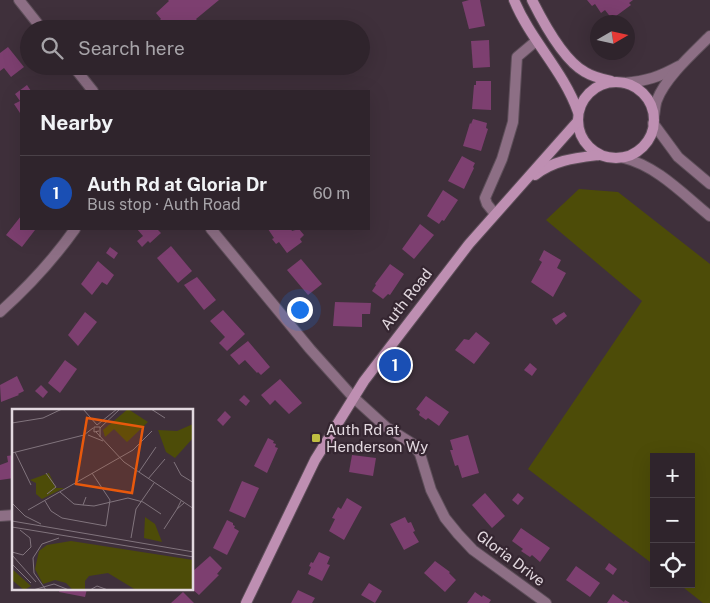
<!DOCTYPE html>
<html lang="en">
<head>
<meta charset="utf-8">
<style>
  :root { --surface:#2f242c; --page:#3b3038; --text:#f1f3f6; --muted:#a7a4a9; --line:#4a4148; --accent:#db2777 }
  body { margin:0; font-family:"Public Sans",sans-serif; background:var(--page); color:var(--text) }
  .controls { position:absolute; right:15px; bottom:15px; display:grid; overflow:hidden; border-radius:0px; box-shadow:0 5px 20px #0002 }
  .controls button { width:45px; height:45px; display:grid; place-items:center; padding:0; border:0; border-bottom:1px solid var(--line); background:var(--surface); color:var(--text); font:25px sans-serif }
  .compass { position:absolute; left:590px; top:15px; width:45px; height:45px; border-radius:50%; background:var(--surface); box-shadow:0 5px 20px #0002; rotate:81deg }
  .you { position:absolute; left:299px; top:309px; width:18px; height:18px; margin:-12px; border:4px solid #fff; border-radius:50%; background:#1a73e8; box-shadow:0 0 0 8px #1a73e833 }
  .badge { display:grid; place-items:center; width:32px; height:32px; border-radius:50%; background:var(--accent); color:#fff; font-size:16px; font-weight:700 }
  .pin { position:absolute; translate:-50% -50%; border:2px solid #fff; box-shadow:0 1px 5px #0006 }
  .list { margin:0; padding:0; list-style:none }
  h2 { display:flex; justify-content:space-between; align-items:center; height:65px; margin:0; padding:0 20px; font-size:21px }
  h2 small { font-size:16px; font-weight:400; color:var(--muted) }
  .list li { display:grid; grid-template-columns:32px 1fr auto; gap:15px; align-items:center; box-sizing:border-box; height:75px; padding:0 20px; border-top:1px solid var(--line) }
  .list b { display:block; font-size:19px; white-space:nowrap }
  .list p { margin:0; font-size:16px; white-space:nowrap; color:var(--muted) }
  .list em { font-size:16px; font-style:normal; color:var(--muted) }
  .icon { flex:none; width:28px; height:28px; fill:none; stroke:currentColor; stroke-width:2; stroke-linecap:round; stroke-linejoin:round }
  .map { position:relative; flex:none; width:710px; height:603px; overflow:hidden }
  .search { position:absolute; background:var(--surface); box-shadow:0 5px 20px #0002; left:20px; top:20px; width:350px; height:55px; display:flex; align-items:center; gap:12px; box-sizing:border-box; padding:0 18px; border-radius:28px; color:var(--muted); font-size:19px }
  .panel { position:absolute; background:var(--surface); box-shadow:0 5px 20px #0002; left:20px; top:90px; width:350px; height:140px; border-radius:0px }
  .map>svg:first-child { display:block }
</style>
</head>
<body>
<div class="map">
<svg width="710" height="603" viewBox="0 0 710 603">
  <rect width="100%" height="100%" fill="#3f303b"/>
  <path fill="#4d4c08" d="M579,189L618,192L710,264V603H703L679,584H691V457H654V565L528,469L642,301L546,220Z"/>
  <g fill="#7d3f70">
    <path d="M168,0H219L196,19L201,25L197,29H192L189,25L184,29H159L156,24L161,19L156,13L169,1Z"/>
    <path d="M469,0H480L485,26L469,29L462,2Z"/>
    <path d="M587,0H633L629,3L631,5L612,19L605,10L601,13L595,4L592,6Z"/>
    <path d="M489,40L490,67L473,68L471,41Z"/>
    <path d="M8,47L24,67L11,77L4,68L0,71V53Z"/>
    <path d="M476,81H491V110L472,109L474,85H476Z"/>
    <path d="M27,85L31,91H21V111L20,113L14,104L20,101L15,94Z"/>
    <path d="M473,119L487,123L486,128L488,129L481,151L463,146L470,123L471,124Z"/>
    <path d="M462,156L475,163L473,167L474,168L464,189L448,181Z"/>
    <path d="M443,190L458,200L444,221L442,220L439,224L427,216Z"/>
    <path d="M21,216V229L35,230L22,247L6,235Z"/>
    <path d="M420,224L434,235L414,259L402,249Z"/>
    <path d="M137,229H157L161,233L150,243L148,241L142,247L137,241L143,236Z"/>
    <path d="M268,229H291L292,231L299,229L304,235L300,239L302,242L287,253L279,242L276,244L272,239L274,238Z"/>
    <path d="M171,246L192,271L178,283L157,258Z"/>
    <path d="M110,247L118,253L114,259L106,253Z"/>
    <path d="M544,250L561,260L557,268L566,273L553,297L531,282L542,262L539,260Z"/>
    <path d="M301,259L322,284L308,295L287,270Z"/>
    <path d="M98,261L114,275L107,285L102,282L92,295L81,284Z"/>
    <path d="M390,264L404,274L390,295L388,294L383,299L372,291L376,285L375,284Z"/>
    <path d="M197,277L216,300L204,310L184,285Z"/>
    <path d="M335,302L371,303L370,314H362V327L333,326Z"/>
    <path d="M223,310L245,334L227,351L219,343L225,337L210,321Z"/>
    <path d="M85,312L97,322L78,346L68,335Z"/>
    <path d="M564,312L567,316L556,325L552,319Z"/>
    <path d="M476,332L490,343L474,364L455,350L464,339L469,340Z"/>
    <path d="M248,341L270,367L261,375L258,372L257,373L245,360L239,365L230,355Z"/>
    <path d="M65,360L77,369L60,393L48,383Z"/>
    <path d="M530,363L537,369L532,376L524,370Z"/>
    <path d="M17,376L24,391L18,394L19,395L1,402L0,385Z"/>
    <path d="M280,379L302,403L289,414L275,400L270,405L261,395Z"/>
    <path d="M41,385L48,392L43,398L35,391Z"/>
    <path d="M244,395L250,401L246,406L239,400Z"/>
    <path d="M426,396L449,412L439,426L428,418L426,420L419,415L420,412L416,409Z"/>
    <path d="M225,411L231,417L223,426L217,420Z"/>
    <path d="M468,435L479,473L462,478L458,465L455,466L450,450H453L450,440Z"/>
    <path d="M268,438L274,441L273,443L276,444L275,447L278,448L267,473L254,466Z"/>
    <path d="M14,455V478L0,480V465L8,462L7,456Z"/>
    <path d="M352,455L376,458L373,476L349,472Z"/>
    <path d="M242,481L259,488L245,518L229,511Z"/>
    <path d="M485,493L505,516L492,528L472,505Z"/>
    <path d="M518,493L524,498L518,505L512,500Z"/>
    <path d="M347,498L362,507L344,540L329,531L335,519L332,518L338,507L341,509Z"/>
    <path d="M405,517L408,523L411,522L415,531L413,532L419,542L404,550L390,524Z"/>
    <path d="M227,520L233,523V525L235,526L234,528L239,531L227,555L213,548Z"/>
    <path d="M521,528L550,548L540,562L532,555L530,557L521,551L523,549L512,541Z"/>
    <path d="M319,552L330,557L327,564L330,565L322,581L308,574L311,567L309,566L311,562L313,563Z"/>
    <path d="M210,556L222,568L217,574L219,575L199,595L192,589V572Z"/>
    <path d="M435,561L450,572L449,573L456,580L445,592L424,573Z"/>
    <path d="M609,563L617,569L613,575L605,569Z"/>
    <path d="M576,566L600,583L590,597L566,580Z"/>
    <path d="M369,583L382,591L375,603L361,595Z"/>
    <path d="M60,589H87L85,597L59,592Z"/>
    <path d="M298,590L315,598L312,603H291Z"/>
    <path d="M183,592L194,603H171Z"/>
    <path d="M475,592L482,597L483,595L491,600L489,603H467Z"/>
    <path d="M613,594L624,602L625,600L630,603H607Z"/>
  </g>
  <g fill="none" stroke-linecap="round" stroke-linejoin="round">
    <defs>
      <g id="minor">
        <path d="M19,0L42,29"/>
        <path d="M73,66L93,91"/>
        <path d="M495,214L487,204L485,198L502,159L513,122L517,57L536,41"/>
        <path d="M211,229L310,349L353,397L386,427L413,444L420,454L431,490L445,518L458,534L473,550L546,603"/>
        <path d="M0,312C28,287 53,260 75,229"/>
        <path d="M0,516L14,515"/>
      </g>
      <g id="tertiary">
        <path d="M624,83C647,81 659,77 679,66"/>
        <path d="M654,116C655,111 655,105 657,100C665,78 693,53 710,36"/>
        <path d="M653,123L678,157L710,184"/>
        <path d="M624,158C657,166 684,195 710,216"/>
      </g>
      <g id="secondary">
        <path d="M514,0C531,41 563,70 578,112"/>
        <path d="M532,0C543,22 563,60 585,72C593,77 602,79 611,81"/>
        <circle cx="616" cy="120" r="38"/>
        <path d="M535,175C554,160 575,158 599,155"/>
        <path d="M246,603L315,460L364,381L469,244L578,121"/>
      </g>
    </defs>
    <use href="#minor" stroke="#5d4e59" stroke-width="12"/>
    <use href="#tertiary" stroke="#5d4e59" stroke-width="12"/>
    <use href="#secondary" stroke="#5d4e59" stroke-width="12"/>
    <use href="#minor" stroke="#8d6f85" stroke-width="10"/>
    <use href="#tertiary" stroke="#8d6f85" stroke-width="10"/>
    <use href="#secondary" stroke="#be8fb2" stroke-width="10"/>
  </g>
  <rect fill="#c0be41" stroke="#352631" stroke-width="2" x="311" y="433" width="10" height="10" rx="2.5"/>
  <g text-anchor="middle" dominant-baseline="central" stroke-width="4.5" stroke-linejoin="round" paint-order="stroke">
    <g font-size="15" fill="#e3d9e0" stroke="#352631">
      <text transform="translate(406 299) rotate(-52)">Auth Road</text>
      <text transform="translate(511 558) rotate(37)">Gloria Drive</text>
    </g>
    <g font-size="15" fill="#e3d9e0" stroke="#352631" text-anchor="start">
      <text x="326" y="429">Auth Rd at<tspan x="326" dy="17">Henderson Wy</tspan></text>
    </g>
  </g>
  <g transform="translate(12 409)">
    <rect width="181" height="181" fill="#3f303b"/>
    <path d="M116,0L136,13L115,33L102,20L93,28L91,21ZM181,15V29L163,49L154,43L146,21L165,22ZM37,64L44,79H52L30,90L24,85V74L18,71ZM133,108L143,115L150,133L132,129ZM59,132L181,151V181H124L96,164L77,167L73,172V181H61L54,174L43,171L31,175L23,160L27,142L35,136ZM0,160L19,177L12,181L0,171Z" fill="#4d4c08"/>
    <path fill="none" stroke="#81747d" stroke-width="1" d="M71,0L85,16M139,0L153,9M0,14L31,9L50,0M85,16L105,0M88,19L108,0M87,22L82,23V18H88V28M84,23L112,53L182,100M76,26L91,32M3,43L19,76M0,44L72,26L81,19M162,53L169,66L182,74M127,63L144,38M34,64L44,78L35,85M136,70L153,50M48,83L62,95L71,96L74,88M33,92L39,102L50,109L94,117L98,91L80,64M169,92L165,100L172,94M0,94L13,107L29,115M71,96L82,97L116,89L131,93L149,105M16,101L121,41L140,22M0,112L182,143M0,118L182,148M152,120L165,100M119,129L124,100L142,74M0,143L11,146L19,138L18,129L8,121M0,146L24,173M0,155L19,174M21,181L42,175L57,181M34,181L22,164L21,149L30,135L47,129M78,181L85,177L96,181"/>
    <path fill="#e8590c" fill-opacity="0.15" stroke="#e8590c" stroke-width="2.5" d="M75,9L131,18L120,84L64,75Z"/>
    <rect width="181" height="181" fill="none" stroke="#e3d9e0" stroke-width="2.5"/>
  </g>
</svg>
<div class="controls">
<button>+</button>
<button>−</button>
<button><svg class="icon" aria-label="locate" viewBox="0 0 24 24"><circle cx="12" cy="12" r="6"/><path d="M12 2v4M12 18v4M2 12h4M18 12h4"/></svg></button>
</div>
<svg class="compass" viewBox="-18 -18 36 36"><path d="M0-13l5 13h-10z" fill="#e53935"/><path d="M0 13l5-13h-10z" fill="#a7a4a9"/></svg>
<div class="you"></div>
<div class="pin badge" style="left:395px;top:365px;background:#1a4fb4">1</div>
<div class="search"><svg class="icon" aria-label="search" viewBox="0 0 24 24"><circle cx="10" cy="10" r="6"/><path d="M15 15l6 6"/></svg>Search here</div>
<section class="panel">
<h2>Nearby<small></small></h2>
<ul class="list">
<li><span class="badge" style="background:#1a4fb4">1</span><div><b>Auth Rd at Gloria Dr</b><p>Bus stop · Auth Road</p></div><em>60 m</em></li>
</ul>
</section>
</div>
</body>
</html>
